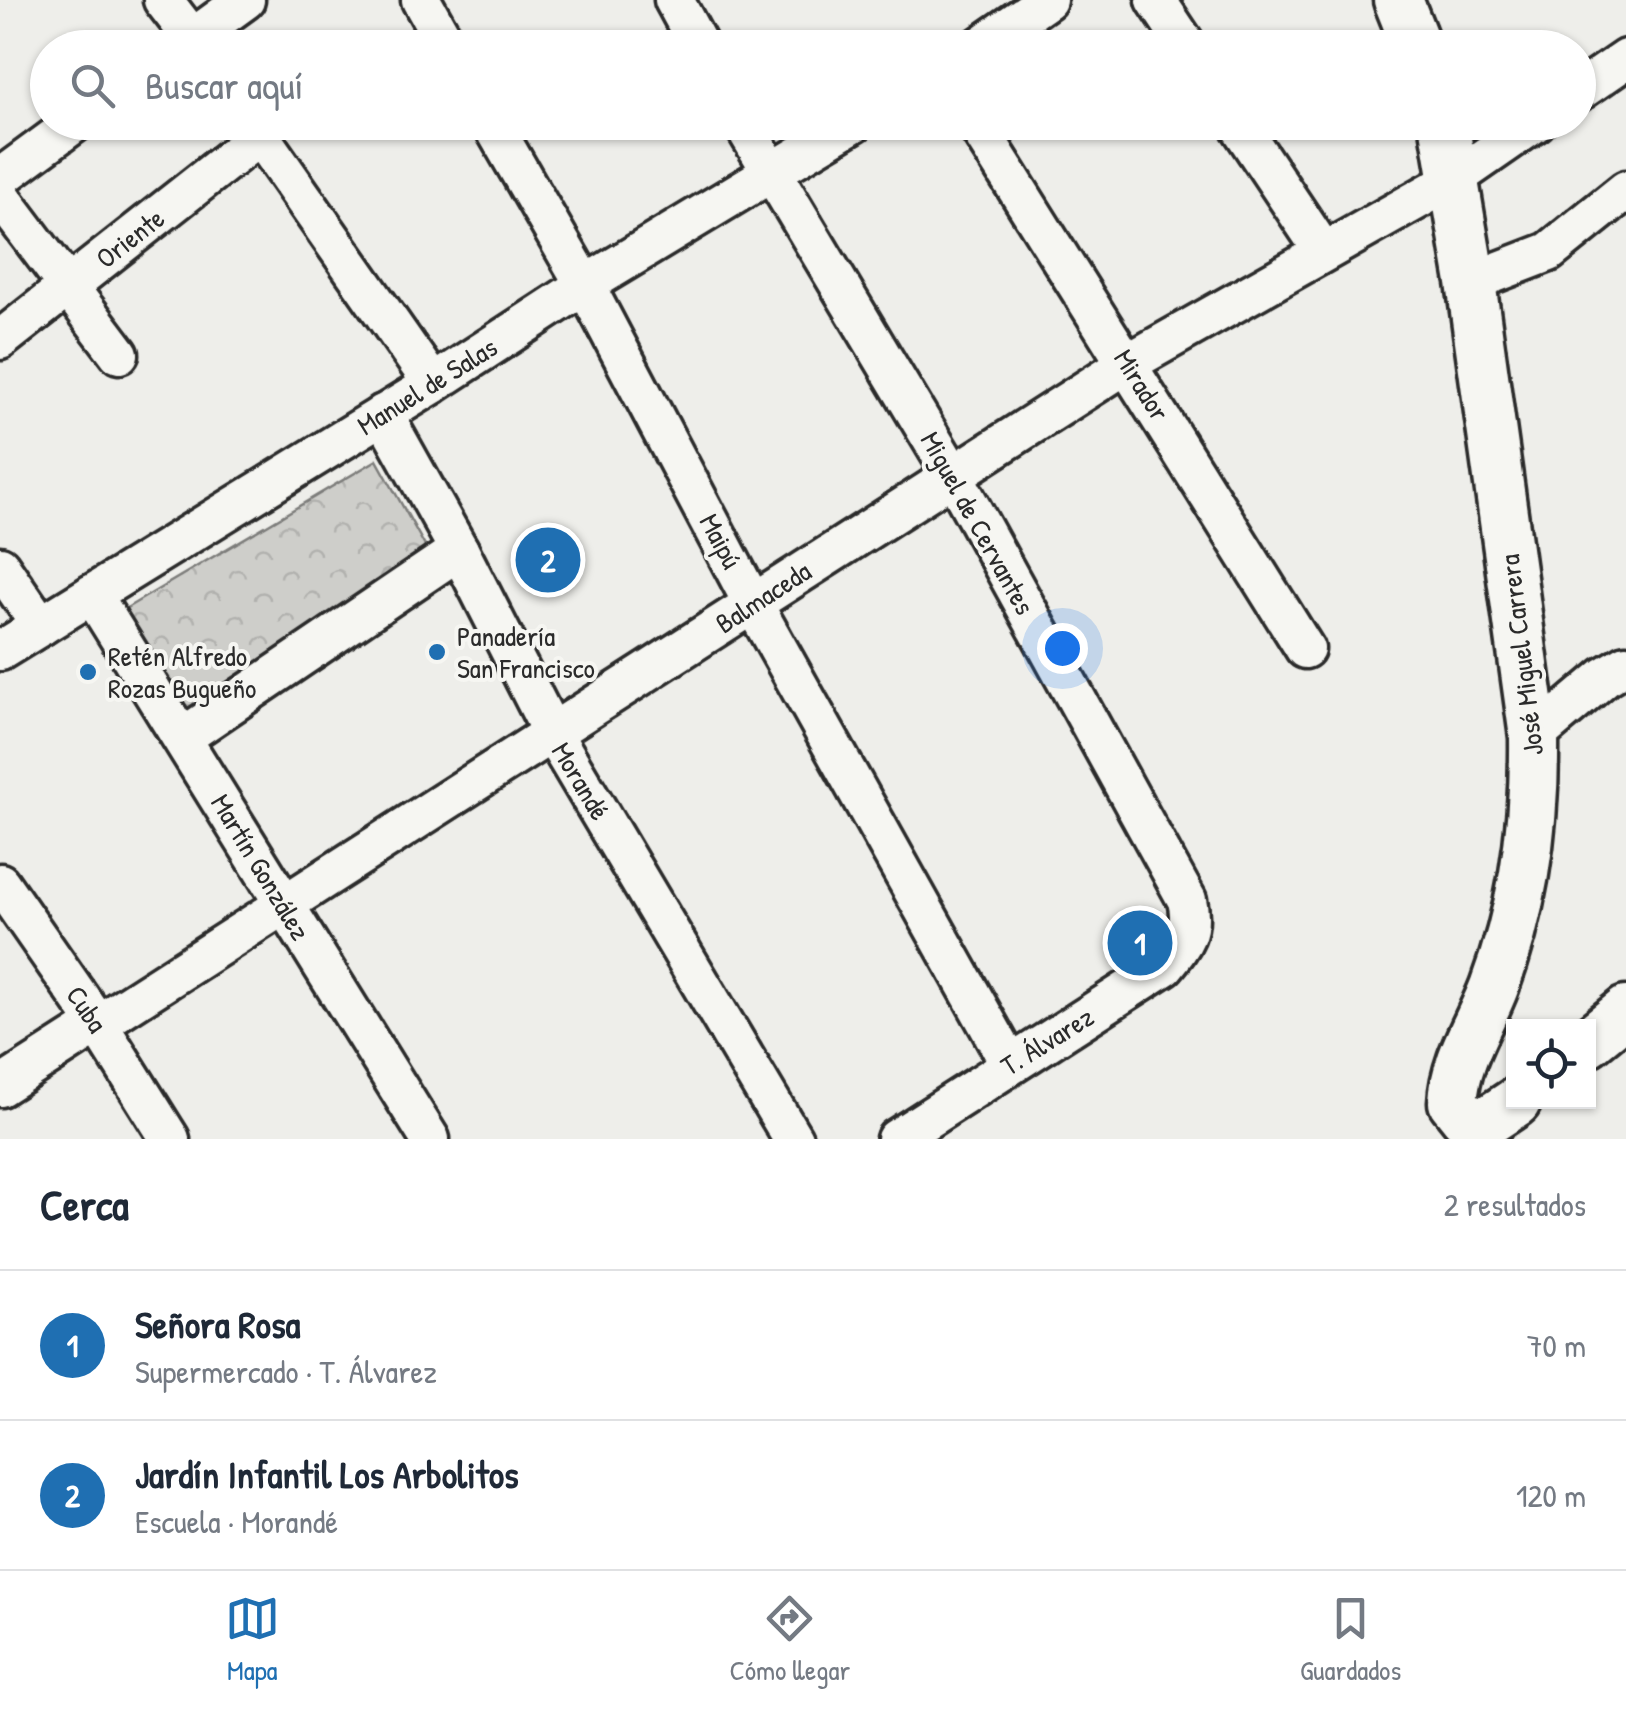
<!DOCTYPE html>
<html lang="es">
<head>
<meta charset="utf-8">
<style>
  :root { --surface:#fff; --page:#f6f6f7; --text:#1f2937; --muted:#747a83; --line:#e0e1e3; --accent:#1f6fb2 }
  body { margin:0; font-family:"Patrick Hand",sans-serif; background:var(--page); color:var(--text) }
  .controls { position:absolute; right:30px; bottom:30px; display:grid; overflow:hidden; border-radius:0px; box-shadow:0 2px 8px #0004 }
  .controls button { width:90px; height:90px; display:grid; place-items:center; padding:0; border:0; border-bottom:2px solid var(--line); background:var(--surface); color:var(--text); font:50px sans-serif }
  .you { position:absolute; left:1062px; top:648px; width:35px; height:35px; margin:-25px; border:8px solid #fff; border-radius:50%; background:#1a73e8; box-shadow:0 0 0 15px #1a73e833 }
  .badge { display:grid; place-items:center; width:65px; height:65px; border-radius:50%; background:var(--accent); color:#fff; font-size:32px; font-weight:700 }
  .pin { position:absolute; translate:-50% -50%; border:5px solid #fff; box-shadow:0 2px 10px #0006 }
  .list { margin:0; padding:0; list-style:none }
  h2 { display:flex; justify-content:space-between; align-items:center; height:130px; margin:0; padding:0 40px; font-size:42px }
  h2 small { font-size:32px; font-weight:400; color:var(--muted) }
  .list li { display:grid; grid-template-columns:65px 1fr auto; gap:30px; align-items:center; box-sizing:border-box; height:150px; padding:0 40px; border-top:2px solid var(--line) }
  .list b { display:block; font-size:38px; white-space:nowrap }
  .list p { margin:0; font-size:32px; white-space:nowrap; color:var(--muted) }
  .list em { font-size:32px; font-style:normal; color:var(--muted) }
  .icon { flex:none; width:55px; height:55px; fill:none; stroke:currentColor; stroke-width:2; stroke-linecap:round; stroke-linejoin:round }
  .map { position:relative; flex:none; width:1626px; height:1139px; overflow:hidden }
  .search { position:absolute; background:var(--surface); box-shadow:0 2px 8px #0004; left:30px; right:30px; top:30px; height:110px; display:flex; align-items:center; gap:25px; box-sizing:border-box; padding:0 35px; border-radius:55px; color:var(--muted); font-size:38px }
  .sheet { height:430px; background:var(--surface) }
  nav { display:flex; justify-content:space-around; align-items:center; box-sizing:border-box; height:140px; border-top:2px solid var(--line); background:var(--surface); font-size:28px; color:var(--muted) }
  nav a { display:grid; justify-items:center; gap:5px }
  nav .on { color:var(--accent) }
  .map>svg:first-child { display:block }
</style>
</head>
<body>
<div class="map">
<svg width="1626" height="1139" viewBox="0 0 1626 1139">
  <defs>
    <pattern id="forest-crowns" width="20" height="18" patternUnits="userSpaceOnUse" patternTransform="scale(2.5)"><rect width="20" height="18" fill="#cececa"/><path d="M2 6a3 3 0 1 1 6 0M12 15a3 3 0 1 1 6 0" fill="none" stroke="#b1b1ae"/></pattern>
  </defs>
  <rect width="100%" height="100%" fill="#eeeeea"/>
  <filter id="ink" filterUnits="userSpaceOnUse"><feTurbulence type="fractalNoise" baseFrequency=".01" numOctaves="2"/><feDisplacementMap in="SourceGraphic" scale="20" xChannelSelector="R" yChannelSelector="G"/><feConvolveMatrix kernelMatrix="1 2 1 2 8 2 1 2 1" color-interpolation-filters="sRGB"/></filter>
  <g filter="url(#ink)">
    <path fill="url(#forest-crowns)" stroke="#7c7c7a" stroke-width="2.5" d="M377,460L431,557L197,721L118,613Z"/>
    <g fill="none" stroke-linecap="round" stroke-linejoin="round">
      <defs>
        <g id="minor">
          <path d="M163,0L200,48"/>
          <path d="M421,0L448,48"/>
          <path d="M674,0L700,48"/>
          <path d="M1156,0L1188,48"/>
          <path d="M179,48L245,0"/>
          <path d="M978,48L1047,0"/>
          <path d="M1578,92L1626,59"/>
          <path d="M250,122L433,384"/>
          <path d="M491,122L585,285L753,604L1010,1064"/>
          <path d="M742,122L953,475L1187,900C1194,930 1183,944 1165,966L896,1139"/>
          <path d="M975,122L1305,649"/>
          <path d="M1237,122L1323,251"/>
          <path d="M0,178L76,122"/>
          <path d="M0,196L119,354"/>
          <path d="M1471,282L1549,252L1626,190"/>
          <path d="M0,340L259,136"/>
          <path d="M383,414L459,550L552,733L793,1139"/>
          <path d="M0,566L41,626"/>
          <path d="M92,594L430,1139"/>
          <path d="M0,651L433,384L585,285L855,122"/>
          <path d="M183,737L459,550"/>
          <path d="M1534,737L1606,676L1626,664"/>
          <path d="M0,883L98,1024L170,1139"/>
          <path d="M0,1087L1128,363L1454,179L1536,122"/>
        </g>
        <g id="major">
          <path d="M1398,0L1417,48"/>
          <path d="M1444,122L1471,282L1534,737C1535,822 1524,907 1494,987C1479,1026 1455,1060 1453,1102L1465,1117L1486,1122L1516,1102"/>
          <path d="M1588,1042L1626,1011"/>
        </g>
      </defs>
      <use href="#minor" stroke="#2b2b2b" stroke-width="45"/>
      <use href="#major" stroke="#2b2b2b" stroke-width="55"/>
      <use href="#minor" stroke="#f6f6f2" stroke-width="38"/>
      <use href="#major" stroke="#f6f6f2" stroke-width="48"/>
    </g>
  </g>
  <g fill="#1f6fb2" stroke="#f6f6f2" stroke-width="4">
    <circle cx="437" cy="652" r="10"/>
    <circle cx="88" cy="672" r="10"/>
  </g>
  <g text-anchor="middle" dominant-baseline="central" stroke-width="8" stroke-linejoin="round" paint-order="stroke">
    <g font-size="28" fill="#2b2b2b" stroke="#f6f6f2">
      <text transform="translate(130 238) rotate(-38)">Oriente</text>
      <text transform="translate(1142 385) rotate(58)">Mirador</text>
      <text transform="translate(427 386) rotate(-32)">Manuel de Salas</text>
      <text transform="translate(978 523) rotate(61)">Miguel de Cervantes</text>
      <text transform="translate(721 541) rotate(62)">Maipú</text>
      <text transform="translate(763 597) rotate(-33)">Balmaceda</text>
      <text transform="translate(1521 655) rotate(-97)">José Miguel Carrera</text>
      <text transform="translate(581 781) rotate(59)">Morandé</text>
      <text transform="translate(261 867) rotate(59)">Martín González</text>
      <text transform="translate(87 1009) rotate(56)">Cuba</text>
      <text transform="translate(1047 1041) rotate(-32)">T. Álvarez</text>
    </g>
    <g font-size="28" fill="#2b2b2b" stroke="#f6f6f2" text-anchor="start">
      <text x="457" y="636">Panadería<tspan x="457" dy="32">San Francisco</tspan></text>
      <text x="108" y="656">Retén Alfredo<tspan x="108" dy="32">Rozas Bugueño</tspan></text>
    </g>
  </g>
</svg>
<div class="controls">
<button><svg class="icon" aria-label="locate" viewBox="0 0 24 24"><circle cx="12" cy="12" r="6"/><path d="M12 2v4M12 18v4M2 12h4M18 12h4"/></svg></button>
</div>
<div class="you"></div>
<div class="pin badge" style="left:1140px;top:943px">1</div>
<div class="pin badge" style="left:548px;top:560px">2</div>
<div class="search"><svg class="icon" aria-label="search" viewBox="0 0 24 24"><circle cx="10" cy="10" r="6"/><path d="M15 15l6 6"/></svg>Buscar aquí</div>
</div>
<section class="sheet">
<h2>Cerca<small>2 resultados</small></h2>
<ul class="list">
<li><span class="badge">1</span><div><b>Señora Rosa</b><p>Supermercado · T. Álvarez</p></div><em>70 m</em></li>
<li><span class="badge">2</span><div><b>Jardín Infantil Los Arbolitos</b><p>Escuela · Morandé</p></div><em>120 m</em></li>
</ul>
</section>
<nav>
<a class="on"><svg class="icon" aria-label="map" viewBox="0 0 24 24"><path d="M3 6l6-2 6 2 6-2v14l-6 2-6-2-6 2zM9 4v14M15 6v14"/></svg>Mapa</a>
<a><svg class="icon" aria-label="directions" viewBox="0 0 24 24"><path d="M12 3l9 9-9 9-9-9zM9 14v-3h6M13 9l2 2-2 2"/></svg>Cómo llegar</a>
<a><svg class="icon" aria-label="saved" viewBox="0 0 24 24"><path d="M7 4h10v16l-5-4-5 4z"/></svg>Guardados</a>
</nav>
</body>
</html>
